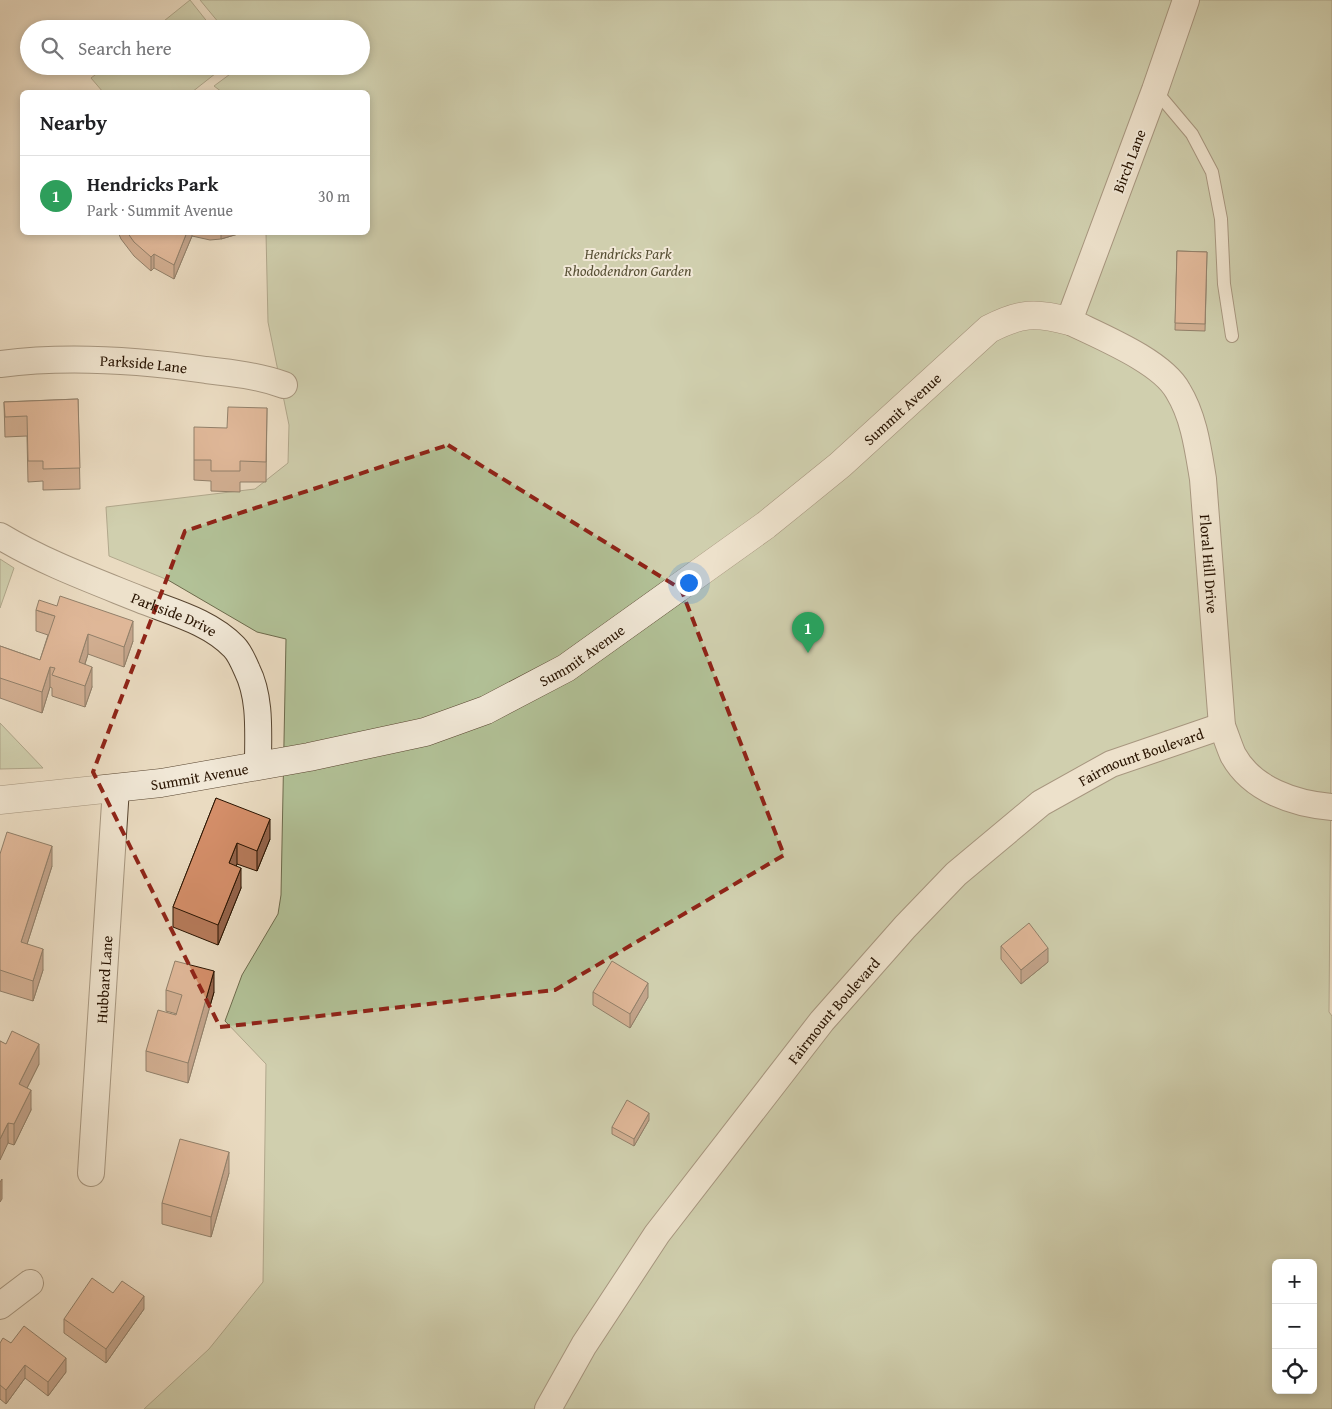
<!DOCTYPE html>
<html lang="en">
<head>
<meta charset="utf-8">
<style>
  :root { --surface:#fff; --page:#f2f2f2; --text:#202124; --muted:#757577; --line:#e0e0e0; --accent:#8f2418 }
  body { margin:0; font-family:"Gentium Book Plus",serif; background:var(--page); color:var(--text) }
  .controls { position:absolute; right:15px; bottom:15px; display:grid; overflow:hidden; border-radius:8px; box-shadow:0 2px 8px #0003 }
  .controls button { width:45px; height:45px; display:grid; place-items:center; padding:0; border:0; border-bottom:1px solid var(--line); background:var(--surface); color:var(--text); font:25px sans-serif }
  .you { position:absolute; left:688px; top:582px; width:18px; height:18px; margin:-12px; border:4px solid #fff; border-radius:50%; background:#1a73e8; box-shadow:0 0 0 8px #1a73e833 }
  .badge { display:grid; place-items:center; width:32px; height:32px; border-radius:50%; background:var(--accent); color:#fff; font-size:16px; font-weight:700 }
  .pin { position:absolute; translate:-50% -41px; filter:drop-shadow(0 1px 2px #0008) }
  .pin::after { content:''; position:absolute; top:26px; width:18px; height:15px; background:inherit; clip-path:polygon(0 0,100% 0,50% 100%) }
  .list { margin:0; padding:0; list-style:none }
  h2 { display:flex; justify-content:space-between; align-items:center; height:65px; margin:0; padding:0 20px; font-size:21px }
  h2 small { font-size:16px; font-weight:400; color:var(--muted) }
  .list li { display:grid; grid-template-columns:32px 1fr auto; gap:15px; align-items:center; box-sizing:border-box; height:80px; padding:0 20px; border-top:1px solid var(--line) }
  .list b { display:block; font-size:19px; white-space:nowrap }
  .list p { margin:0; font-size:16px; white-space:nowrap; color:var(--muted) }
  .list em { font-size:16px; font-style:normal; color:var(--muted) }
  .icon { flex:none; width:28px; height:28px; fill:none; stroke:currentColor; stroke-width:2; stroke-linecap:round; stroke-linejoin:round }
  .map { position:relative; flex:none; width:1332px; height:1409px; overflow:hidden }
  .search { position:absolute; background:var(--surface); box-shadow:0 2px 8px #0003; left:20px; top:20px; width:350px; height:55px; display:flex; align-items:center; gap:12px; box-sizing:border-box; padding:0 18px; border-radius:28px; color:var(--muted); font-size:19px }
  .panel { position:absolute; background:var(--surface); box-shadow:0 2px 8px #0003; left:20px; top:90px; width:350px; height:145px; border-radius:8px }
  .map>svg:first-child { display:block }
</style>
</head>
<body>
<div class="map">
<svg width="1332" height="1409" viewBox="0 0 1332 1409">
  <rect width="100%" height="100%" fill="#eadbc1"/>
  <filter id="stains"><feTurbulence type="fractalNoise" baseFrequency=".004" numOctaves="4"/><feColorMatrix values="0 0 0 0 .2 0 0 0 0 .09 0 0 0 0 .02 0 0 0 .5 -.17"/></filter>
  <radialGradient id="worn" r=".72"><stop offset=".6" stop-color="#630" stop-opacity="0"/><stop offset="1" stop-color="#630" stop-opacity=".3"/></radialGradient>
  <g fill="#b2c197" stroke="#6d6a4c" fill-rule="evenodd">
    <path d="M190,0L213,29H154Z"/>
    <path d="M200,0H1332V642L1329,1012L1332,1016V1409H144L209,1349L263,1282L266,1064L225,1021L242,975L278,914L281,895L286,639L257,632L168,580L109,556L106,507L255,489L288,463L289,425L268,322L266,233L368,232V92H222L214,86L241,66H361V29H224ZM1276,1263H1313V1390H1276Z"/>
    <path d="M107,66H225L192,92H103L91,78Z"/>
    <path d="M0,559L14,568L0,608Z"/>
    <path d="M0,723L43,768L0,769Z"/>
  </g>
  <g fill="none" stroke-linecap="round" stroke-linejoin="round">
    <defs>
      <path id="service" d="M1155,90L1192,134L1212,172L1221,219L1224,284L1232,336"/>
      <g id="minor">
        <path id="s1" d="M1186,0L1155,90L1069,321C1099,336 1162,361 1178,391C1194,417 1198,449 1203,479L1222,726C1226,736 1229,746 1233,755C1252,790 1295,804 1332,807"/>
        <path id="s2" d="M0,364C69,355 138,360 206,370C233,373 259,376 284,385"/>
        <path id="s3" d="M0,536C43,562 92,580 139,599C171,612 209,621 234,647C239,652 244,663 247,670C261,698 258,733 258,764"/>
        <path id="s4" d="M91,1173L116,788"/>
        <path d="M0,1306L30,1283"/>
        <path id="s5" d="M548,1409L584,1345L657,1234L822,1021L905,927L956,874L1041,803L1111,764L1222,726"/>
      </g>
      <g id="tertiary">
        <path id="s6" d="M0,800L161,783L309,757L425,732L486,710L566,668L766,525L840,465L989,329C1020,313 1035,312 1069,321"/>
      </g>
    </defs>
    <use href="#service" stroke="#584530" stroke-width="14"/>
    <use href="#minor" stroke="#584530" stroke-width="28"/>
    <use href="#tertiary" stroke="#584530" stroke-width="29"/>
    <use href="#service" stroke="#f1e8d7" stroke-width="12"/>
    <use href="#minor" stroke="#f1e8d7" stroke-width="26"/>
    <use href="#tertiary" stroke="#f1e8d7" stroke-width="28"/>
  </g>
  <g fill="#b67a5a" stroke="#281300">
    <path d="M118,232H238V234L221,239L210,240L192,236L174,279L154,268L151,271L134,256L121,239Z"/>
    <path d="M1177,251L1207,252L1205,331L1175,330Z"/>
    <path d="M78,399L80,489L43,490V481L28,482L27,436L5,437L4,402Z"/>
    <path d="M267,408L266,482H240V492L211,491V481L194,480V460L227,428Z"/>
    <path d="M36,610L133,641L124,667L88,654L85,664L92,687L85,707L52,696V688L50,687L42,713L0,698V646L40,660L48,635L36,631Z"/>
    <path d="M216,798L270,839L257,871L237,864L236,866L241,888L218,945L173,927V907Z"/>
    <path d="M0,854L52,866L27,944L43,970L33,1001L0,991Z"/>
    <path d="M1001,946L1048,962L1021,984L1001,959Z"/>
    <path d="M166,990L214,992L188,1083L146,1071V1051L177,1014L166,1011Z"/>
    <path d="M593,992L648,997L630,1028L593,1005Z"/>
    <path d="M0,1041L39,1064L27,1088L31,1110L14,1145L8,1143Z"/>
    <path d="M649,1120L634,1146L612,1134V1127Z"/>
    <path d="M229,1173L211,1237L162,1224V1203Z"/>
    <path d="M113,1293L144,1309L106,1363L64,1333V1319Z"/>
    <path d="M0,1343H11L66,1372L48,1396L25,1378L6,1404L0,1399Z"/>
  </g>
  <g fill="#94634a" stroke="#281300">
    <path d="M187,232H192V236L174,279V265Z"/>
    <path d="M221,232H238V234L221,239Z"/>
    <path d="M154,254V268L151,271V257Z"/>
    <path d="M133,621V641L124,667V647Z"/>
    <path d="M88,634V654L79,682V662Z"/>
    <path d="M50,667V687L42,713V692Z"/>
    <path d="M92,667V687L85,707V686Z"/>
    <path d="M270,819V839L257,871V851Z"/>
    <path d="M237,843V864L229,884V863Z"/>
    <path d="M52,846V866L21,963V942Z"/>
    <path d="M241,868V888L218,945V925Z"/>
    <path d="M1048,948V962L1021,984V970Z"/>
    <path d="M43,949V970L33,1001V981Z"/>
    <path d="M214,971V992L188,1083V1063Z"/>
    <path d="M648,983V997L630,1028V1014Z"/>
    <path d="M39,1044V1064L19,1104V1084Z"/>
    <path d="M31,1090V1110L14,1145V1124Z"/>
    <path d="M649,1113V1120L634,1146V1139Z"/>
    <path d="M8,1123V1143L0,1160V1139Z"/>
    <path d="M229,1152V1173L211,1237V1217Z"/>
    <path d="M2,1179V1199L0,1202V1182Z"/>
    <path d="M144,1296V1309L106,1363V1349Z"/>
    <path d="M66,1358V1372L48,1396V1382Z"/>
    <path d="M25,1365V1378L6,1404V1390Z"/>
  </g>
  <g fill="#d48e69" stroke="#281300">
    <path d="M127,232H187L174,265L154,254L151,257L134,242Z"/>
    <path d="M1177,251L1207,252L1205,324L1175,323Z"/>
    <path d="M78,399L80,468L43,469V461H28L27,416L5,417L4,402Z"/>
    <path d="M228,407L267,408L266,462L240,461V471H211V460H194V427L227,428Z"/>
    <path d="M60,596L133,621L124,647L88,634L79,662L92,667L85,686L52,675L55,668L50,667L42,692L0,678V646L40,660L55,616L36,610L39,600L57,606Z"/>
    <path d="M216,798L270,819L257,851L237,843L229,863L241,868L218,925L173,907Z"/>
    <path d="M7,832L52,846L21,942L43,949L33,981L0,970V854Z"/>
    <path d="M1029,923L1048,948L1021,970L1001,946Z"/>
    <path d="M175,961L214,971L188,1063L146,1051L158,1010L176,1015L182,995L166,990Z"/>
    <path d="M612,961L648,983L630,1014L593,992Z"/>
    <path d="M12,1031L39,1044L19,1084L31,1090L14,1124L8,1123L0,1139V1041L6,1044Z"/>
    <path d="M627,1100L649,1113L634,1139L612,1127Z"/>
    <path d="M180,1139L229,1152L211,1217L162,1203Z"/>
    <path d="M92,1278L113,1293L122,1281L144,1296L106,1349L64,1319Z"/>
    <path d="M24,1326L66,1358L48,1382L25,1365L6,1390L0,1385V1343L3,1338L11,1343Z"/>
  </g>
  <path d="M0 0H1332V1409H0ZM448,445L681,589L784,855L555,990L220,1027L93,772L185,531Z" fill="#eadbc1" fill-opacity=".55" fill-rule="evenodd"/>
  <path fill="none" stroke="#8f2418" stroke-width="4" stroke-dasharray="10 6" stroke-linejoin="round" d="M448,445L681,589L784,855L555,990L220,1027L93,772L185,531Z"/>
  <g text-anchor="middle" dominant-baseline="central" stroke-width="4" stroke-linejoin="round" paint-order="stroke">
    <g font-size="15" fill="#281300" stroke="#f1e8d7">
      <text transform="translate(1129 161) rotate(-69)">Birch Lane</text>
      <text stroke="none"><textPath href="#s2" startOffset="144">Parkside Lane</textPath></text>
      <text stroke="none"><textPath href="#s6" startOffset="1011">Summit Avenue</textPath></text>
      <text stroke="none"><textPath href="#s1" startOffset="650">Floral Hill Drive</textPath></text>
      <text stroke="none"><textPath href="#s3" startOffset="191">Parkside Drive</textPath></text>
      <text stroke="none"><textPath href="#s6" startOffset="606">Summit Avenue</textPath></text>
      <text stroke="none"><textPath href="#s5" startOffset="896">Fairmount Boulevard</textPath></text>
      <text stroke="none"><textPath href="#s6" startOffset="201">Summit Avenue</textPath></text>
      <text stroke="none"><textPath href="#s4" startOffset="194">Hubbard Lane</textPath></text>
      <text stroke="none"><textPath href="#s5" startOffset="491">Fairmount Boulevard</textPath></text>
    </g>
    <g font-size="15" font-style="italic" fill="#585035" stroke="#f1e8d7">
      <text x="628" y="253">Hendricks Park<tspan x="628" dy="17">Rhododendron Garden</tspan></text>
    </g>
  </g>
  <rect width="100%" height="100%" filter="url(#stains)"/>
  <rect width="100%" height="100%" fill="url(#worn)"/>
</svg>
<div class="controls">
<button>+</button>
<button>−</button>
<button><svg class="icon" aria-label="locate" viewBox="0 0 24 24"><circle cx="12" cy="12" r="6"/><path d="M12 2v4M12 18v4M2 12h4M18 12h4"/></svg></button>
</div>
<div class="you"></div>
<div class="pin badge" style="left:808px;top:653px;background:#2e9e5b">1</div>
<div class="search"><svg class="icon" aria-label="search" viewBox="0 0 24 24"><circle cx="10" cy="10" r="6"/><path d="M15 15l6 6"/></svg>Search here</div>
<section class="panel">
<h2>Nearby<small></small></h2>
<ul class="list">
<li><span class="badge" style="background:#2e9e5b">1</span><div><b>Hendricks Park</b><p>Park · Summit Avenue</p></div><em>30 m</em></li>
</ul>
</section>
</div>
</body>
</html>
